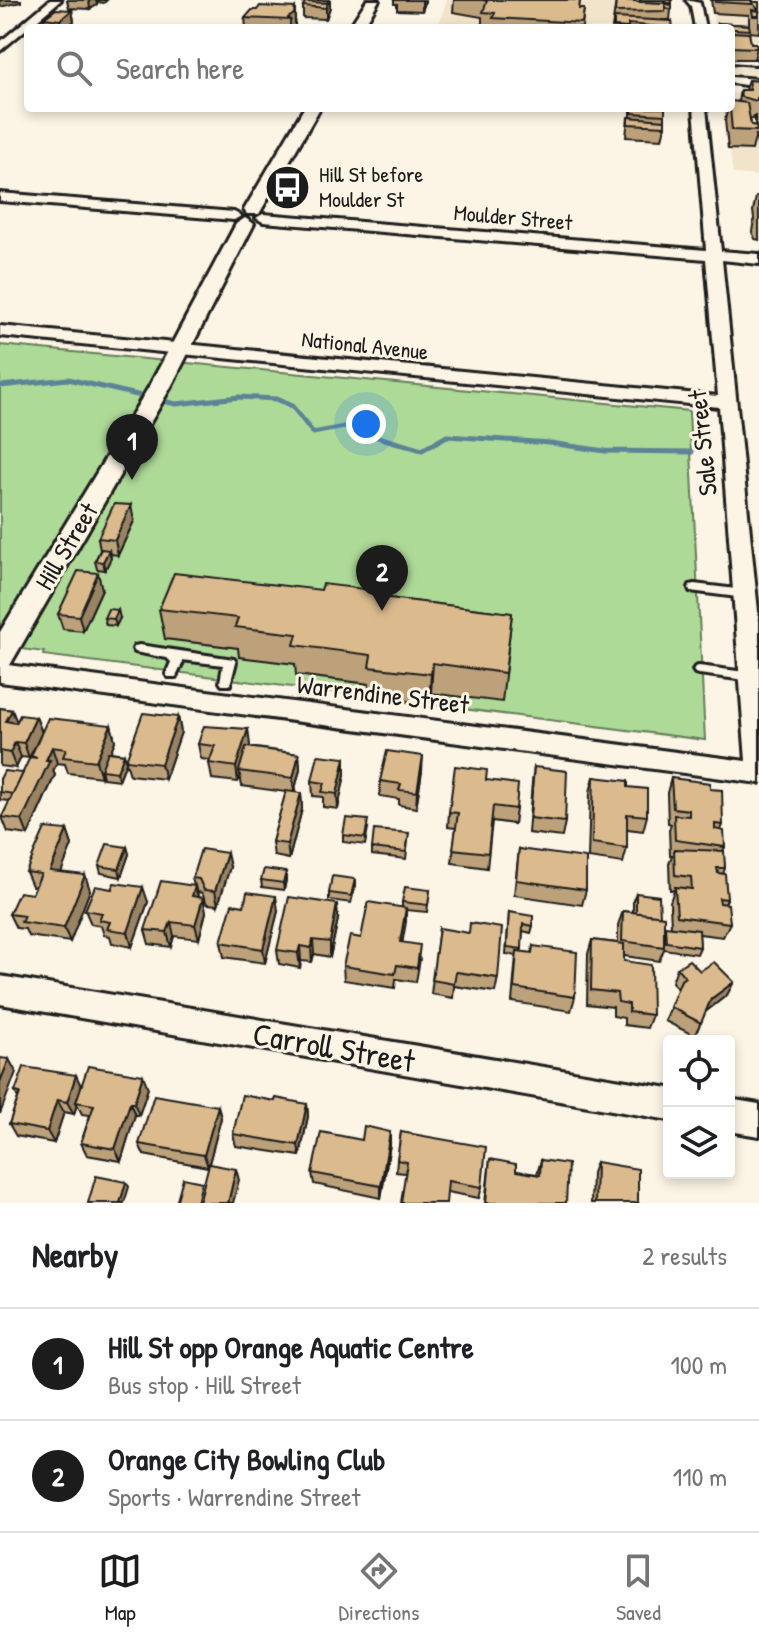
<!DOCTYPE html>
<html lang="en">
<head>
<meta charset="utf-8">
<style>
  :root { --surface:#fff; --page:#f2f2f2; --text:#202124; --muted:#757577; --line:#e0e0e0; --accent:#1c1c1c }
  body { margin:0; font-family:"Patrick Hand",sans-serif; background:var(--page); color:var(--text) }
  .controls { position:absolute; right:24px; bottom:24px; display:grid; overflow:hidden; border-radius:8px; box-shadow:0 4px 12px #0003 }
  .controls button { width:72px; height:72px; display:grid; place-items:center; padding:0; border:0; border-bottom:2px solid var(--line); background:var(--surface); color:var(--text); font:40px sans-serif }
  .you { position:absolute; left:366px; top:424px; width:28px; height:28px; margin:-20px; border:6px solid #fff; border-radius:50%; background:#1a73e8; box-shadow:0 0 0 12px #1a73e833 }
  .badge { display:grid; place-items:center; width:52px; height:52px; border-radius:50%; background:var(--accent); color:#fff; font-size:26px; font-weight:700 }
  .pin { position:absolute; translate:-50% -66px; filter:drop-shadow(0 2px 4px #0008) }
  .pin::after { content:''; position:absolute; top:42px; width:28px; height:24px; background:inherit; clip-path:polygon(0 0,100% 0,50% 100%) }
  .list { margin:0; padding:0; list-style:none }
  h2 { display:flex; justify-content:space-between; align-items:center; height:104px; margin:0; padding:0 32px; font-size:34px }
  h2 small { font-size:26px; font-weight:400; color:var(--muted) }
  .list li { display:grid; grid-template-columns:52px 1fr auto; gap:24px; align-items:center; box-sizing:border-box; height:112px; padding:0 32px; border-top:2px solid var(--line) }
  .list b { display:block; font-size:30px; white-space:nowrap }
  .list p { margin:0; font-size:26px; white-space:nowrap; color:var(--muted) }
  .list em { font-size:26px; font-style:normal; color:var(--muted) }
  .icon { flex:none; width:44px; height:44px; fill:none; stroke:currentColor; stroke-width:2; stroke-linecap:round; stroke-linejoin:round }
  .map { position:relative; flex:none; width:759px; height:1203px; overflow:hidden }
  .search { position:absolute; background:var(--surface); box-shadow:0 4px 12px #0003; left:24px; right:24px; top:24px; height:88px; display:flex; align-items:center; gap:20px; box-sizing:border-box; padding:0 28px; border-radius:8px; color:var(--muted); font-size:30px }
  .sheet { height:328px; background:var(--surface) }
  nav { display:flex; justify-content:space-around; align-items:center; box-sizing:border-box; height:112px; border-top:2px solid var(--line); background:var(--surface); font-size:22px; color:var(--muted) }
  nav a { display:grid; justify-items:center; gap:4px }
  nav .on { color:var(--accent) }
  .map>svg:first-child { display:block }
</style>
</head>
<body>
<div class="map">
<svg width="759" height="1203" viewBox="0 0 759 1203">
  <rect width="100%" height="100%" fill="#fcf5e5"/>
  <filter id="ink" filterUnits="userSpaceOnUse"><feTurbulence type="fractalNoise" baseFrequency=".0125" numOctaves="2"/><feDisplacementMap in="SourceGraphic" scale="16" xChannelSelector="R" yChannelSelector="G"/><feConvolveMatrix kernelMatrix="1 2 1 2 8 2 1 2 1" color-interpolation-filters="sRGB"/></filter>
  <g filter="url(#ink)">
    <g fill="#f2e4cb">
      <path d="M447,0H670L671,28H437Z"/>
      <path d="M711,0H759V77L731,75V28H714Z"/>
      <path d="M731,93L759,95V176L733,174L724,108H731Z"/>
    </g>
    <path fill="#aeda98" stroke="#657b5a" stroke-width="2" d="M0,345L689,411L705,740L43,655L44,652L0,646Z"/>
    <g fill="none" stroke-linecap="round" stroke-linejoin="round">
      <path stroke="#5c8496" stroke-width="5" d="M0,386L68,379L176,404L239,397L276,399L292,406L313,433L344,427L422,450L447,436L550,443L605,451L692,452"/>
      <defs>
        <g id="service">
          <path d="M731,58L755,60L758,62L755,64L731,62Z"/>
          <path d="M694,584L745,590L750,594L745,598L690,591L689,588L690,585Z"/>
          <path d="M139,645L234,659L236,662L230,685H222L220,682L223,665L182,660L183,662L176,677H168L166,674L171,662L167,658L135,652L133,649L135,646Z"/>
          <path d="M699,666L753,673L757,674L759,677L757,680L753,681L699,674L695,673L693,670L695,667Z"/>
        </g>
        <g id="minor">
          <path d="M50,0H61L0,51V42Z"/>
          <path d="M686,0L700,3L705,28H695L691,6Z"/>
          <path d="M731,77L759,79V87L731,83Z"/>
          <path d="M694,108H706L721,251L759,254V264L722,260L759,621V783L0,682V664L746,761L719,407L0,336V326L718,396L706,259L263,222L256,218L263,214L706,250Z"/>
          <path d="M0,193L234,212L241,216L234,220L0,201Z"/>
          <path d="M0,976L669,1088V1120L0,1004Z"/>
          <path d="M729,1099L759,1104V1136L729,1131Z"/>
        </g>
        <g id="tertiary">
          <path d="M367,0H379L363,28H349Z"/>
          <path d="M304,108H320L259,214H247L244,210Z"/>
          <path d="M245,218L254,224L172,385L10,665L0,668V632L150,385L236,224Z"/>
        </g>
      </defs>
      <use href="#service" stroke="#1c1c1c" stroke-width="6"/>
      <use href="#minor" stroke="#1c1c1c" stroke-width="6"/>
      <use href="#tertiary" stroke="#1c1c1c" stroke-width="6"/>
      <use href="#service" fill="#fcf5e5" fill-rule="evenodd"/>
      <use href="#minor" fill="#fcf5e5" fill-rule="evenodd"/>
      <use href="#tertiary" fill="#fcf5e5" fill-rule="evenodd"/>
    </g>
    <g fill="#bca17a" stroke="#1c1c1c" stroke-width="2" fill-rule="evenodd">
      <path d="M67,0H107L104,3L97,2V5L90,9L69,8Z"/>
      <path d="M308,0H330V7L326,19L303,18V6L308,3Z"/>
      <path d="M394,0H425V3L422,11L397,10V4H394Z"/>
      <path d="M454,0H580L579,9H584L582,28H482V17L453,12Z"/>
      <path d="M616,0L640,2L672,0L670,20H663L673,28H612Z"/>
      <path d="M711,0H752L753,2H759V33L750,32L749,35L751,43L757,48L754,59H731V28H716L717,23L749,25V15L713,13Z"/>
      <path d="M295,8V28H246L245,18Z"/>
      <path d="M72,10L74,21L66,28H46L44,18Z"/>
      <path d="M748,80L759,81V144H757L756,134L752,150L728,149L725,120L728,108H731L738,102L740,90H745ZM754,116H755V126L751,125L750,118L753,119Z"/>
      <path d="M631,108H665V126L662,139L626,137L628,117H631Z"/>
      <path d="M756,197H759V240L755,239L752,232L754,219L753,211Z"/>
      <path d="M134,521L118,555L110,554L111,558L105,570L97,569L95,561L100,550L98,538Z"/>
      <path d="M102,589L83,631L63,629L58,614Z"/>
      <path d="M321,590L381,591V597L512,613L502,702L431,693L429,704L369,696V684L296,675L295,664L239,657L238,648L165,639L159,609Z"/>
      <path d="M104,618H120L116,626L106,625Z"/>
      <path d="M0,708L12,710L16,721L36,717L42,732L111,725L115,741L110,752L124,754L126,760L178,717L181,732L165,779L130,775L126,762L119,780L103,778L102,773L101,777L68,773L65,764L57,763L53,771L55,775L28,835L8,832L2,817L10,801L0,800V779L23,773L31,758V756L34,749L29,758L21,757L16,768L0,766Z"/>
      <path d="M248,729L249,747L299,754L300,769L294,793H301L302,809L289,859L274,856L272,842L286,792L242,786L240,776L238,782L212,779L209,763L210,760L201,759L198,744Z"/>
      <path d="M345,758V774L338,809L323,807V797L313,796L312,781Z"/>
      <path d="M534,767L565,822L562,837L528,833L532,782Z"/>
      <path d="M422,771L416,808L399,805V799L380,796V781Z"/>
      <path d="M594,777L628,787L647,816L643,831L627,829V848L623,863L588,858L590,792Z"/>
      <path d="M671,778L710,789L723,825L721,830L725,847L723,851L725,868L723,874L727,899L725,904L730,923L723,937L699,934L700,947L697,954L664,949L659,961L624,956V961L652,1015L647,1028L624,1025V1018L613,1016V1007L587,1004L588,954L592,940L618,943V925L623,911L633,912V900L636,893L660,916L664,929L671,927L670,902L674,890H670L669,864L672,855H670L669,830L671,824L668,823L667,793Z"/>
      <path d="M486,780L516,809L514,824L492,821L487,868L452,863L456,828L448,827L449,812Z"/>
      <path d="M368,828L365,845L343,842V835Z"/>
      <path d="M67,830L72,845L61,872L90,890L70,942L28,936L25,929L16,928L9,914L32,894L35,887L32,886L26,872Z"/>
      <path d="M408,841L406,859L372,855V848Z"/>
      <path d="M127,847L129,854L121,877L101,873L99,866Z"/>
      <path d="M519,849L586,890L582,905L514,895Z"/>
      <path d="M230,867L218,905L207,904L202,893L197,892L198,897L203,898L206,912L199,939L174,936L171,947L149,944L145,930L194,886L192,878Z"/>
      <path d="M286,872V880L284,890L262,887L261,880Z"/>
      <path d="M355,879V887L351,903L329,900V893Z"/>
      <path d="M430,890L427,912L406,910L402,942L420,959L416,982L396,979L395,988L344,980L343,966L361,938L402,907V902Z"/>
      <path d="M148,902L132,947L112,943L110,936L104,935L101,926L91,924L85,910Z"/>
      <path d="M278,911L265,963L224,957L221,942Z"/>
      <path d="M509,912L533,926L531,933L523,931L521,952L532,953L533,946L575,997L571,1011L512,1002L516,956L506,954Z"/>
      <path d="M338,919L330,957L314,954L312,962L301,961L300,968L279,964L277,950Z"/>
      <path d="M439,928L498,978L495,992L454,986L453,998L431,994Z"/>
      <path d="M677,968L700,971L727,995L705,1012L695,1036L665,1021L678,989L672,982Z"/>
      <path d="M81,1086L148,1088L139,1115H135L121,1161L87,1155L81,1143L90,1115L82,1114L77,1104L74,1114L64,1112L54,1143L16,1136L9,1124L18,1098L15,1092Z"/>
      <path d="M307,1104L308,1116L300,1156L236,1146L233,1134Z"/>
      <path d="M218,1106L221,1118L208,1167L144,1155L139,1144Z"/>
      <path d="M401,1132L482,1187L479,1198L447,1192L405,1173L396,1172L397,1160Z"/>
      <path d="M390,1144L381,1198L314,1184L312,1173Z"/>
      <path d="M490,1159L516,1171L537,1174L541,1160L566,1203H485Z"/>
      <path d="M596,1162L638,1203H591L592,1173Z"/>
    </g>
    <g fill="#998363" stroke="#1c1c1c" stroke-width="2">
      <path d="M0,0H21V2L0,7Z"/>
      <path d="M89,0H96L97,5L90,9Z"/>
      <path d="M328,0H330V7L326,19V8Z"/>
      <path d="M422,0H425L422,11Z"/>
      <path d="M295,8V28H290V20L288,18Z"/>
      <path d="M72,10L74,21L66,28H62L60,20Z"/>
      <path d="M131,505L134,521L118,555L115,540Z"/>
      <path d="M109,550L111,558L105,570L103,562Z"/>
      <path d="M98,573L102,589L83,631L79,616Z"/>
      <path d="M118,610L120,618L116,626L114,619Z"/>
      <path d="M433,663L431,693L429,704L431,674Z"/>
      <path d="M12,710L18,725L6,721Z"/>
      <path d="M36,717L42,733L29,758L24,743Z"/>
      <path d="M178,717L181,732L165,779L161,764Z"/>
      <path d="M111,725L115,741L103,770H101L102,773L101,777L96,761Z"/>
      <path d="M248,729L250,745L242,771H239L240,776L238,782L236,767Z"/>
      <path d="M15,742L21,757L16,768L10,753Z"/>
      <path d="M52,747L57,763L53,771L55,775L28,835L22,820Z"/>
      <path d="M124,754L126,762L119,780L117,772Z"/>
      <path d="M299,754L300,769L294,793L293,778Z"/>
      <path d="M423,756L422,771L416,808L417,792Z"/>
      <path d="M345,758V774L338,809L337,794Z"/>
      <path d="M301,793L302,809L289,859L287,844Z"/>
      <path d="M67,830L72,845L56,885L50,871Z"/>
      <path d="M127,847L129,854L121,877L119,869Z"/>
      <path d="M227,853L230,867L218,905L215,891Z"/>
      <path d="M286,872V880L284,890L283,883Z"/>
      <path d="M85,875L90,890L70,942L64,928Z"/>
      <path d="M195,886L199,901L192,896Z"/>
      <path d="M143,887L148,902L132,947L128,932Z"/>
      <path d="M276,896L278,911L265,963L263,949Z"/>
      <path d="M203,898L206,912L199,939L195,925Z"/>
      <path d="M337,904L338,919L330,957V942Z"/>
      <path d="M406,908V922L400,956V942Z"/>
      <path d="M171,922L174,936L171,947L167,932Z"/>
      <path d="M313,940L314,954L312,962L311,948Z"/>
      <path d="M300,946L301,961L300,968L298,953Z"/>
      <path d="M734,982L727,995L704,1013L711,999Z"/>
      <path d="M9,1059L16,1072L0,1114V1082Z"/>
      <path d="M76,1075L82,1088L76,1102L77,1104L74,1114L67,1102Z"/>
      <path d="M143,1075L148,1088L139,1115L134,1103Z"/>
      <path d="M57,1100L64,1112L54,1143L47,1131Z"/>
      <path d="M130,1103L135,1115L121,1161L115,1149Z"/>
      <path d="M307,1104L308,1116L300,1156L298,1145Z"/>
      <path d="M218,1106L221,1118L208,1167L204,1155Z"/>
      <path d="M390,1132V1144L381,1198V1186Z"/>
      <path d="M236,1169L239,1180L233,1203H228Z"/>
      <path d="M126,1182L129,1187L124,1203H120Z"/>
    </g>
    <g fill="#dbbb8e" stroke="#1c1c1c" stroke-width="2">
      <path d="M483,0H580L579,9H584L582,23L493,18L495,13L483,12L487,1Z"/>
      <path d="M616,0L665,3V11L615,12Z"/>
      <path d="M640,0H672V3L640,2Z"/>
      <path d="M715,0H752L755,4L752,2V4L715,2Z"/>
      <path d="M305,2L328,3L326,8L303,6Z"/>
      <path d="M752,2H759V16H753L752,10L759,11Z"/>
      <path d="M665,4L672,5V9L665,8Z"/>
      <path d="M260,6L295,8L294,14L288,18L290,20L245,18L252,10H257Z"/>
      <path d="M56,9L72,10L60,20L44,18Z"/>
      <path d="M614,18L672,21L673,28L628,24V28L614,27Z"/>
      <path d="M717,23L749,25L750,30L718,28Z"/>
      <path d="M731,32L749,33L751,43H756L757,48L731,47Z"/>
      <path d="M748,80L759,81V98H757V101L741,97L740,90H750Z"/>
      <path d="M731,101L747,103L751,125L756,126L757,131L732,130L730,108H731Z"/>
      <path d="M633,108H665V115L632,113Z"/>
      <path d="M628,117L665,120V126L628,124Z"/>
      <path d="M114,504L131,505L115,540L98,538Z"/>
      <path d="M101,549L109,550L103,562L95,561Z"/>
      <path d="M78,571L98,573L79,616L58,614Z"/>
      <path d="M174,573L321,590L323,584L381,591L380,597L512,613L505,673L433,663L431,674L369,667L371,655L294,645L297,634L235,627L238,618L159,609Z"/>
      <path d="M108,609L118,610L114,619L104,618Z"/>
      <path d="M0,708L12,710L6,721L16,723L20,715L36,717L24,743L15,742L10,753L0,751Z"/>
      <path d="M143,713L178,717L161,764L126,760Z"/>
      <path d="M48,718L111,725L96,761L63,757L66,749L52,747L46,760H50L22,820L2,817L30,757L37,758L31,756Z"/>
      <path d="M204,726L248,729L236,767L209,763L215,746L198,744Z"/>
      <path d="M246,747L299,754L293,778L239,771Z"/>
      <path d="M387,751L423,756L417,792L399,790L401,784L380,781Z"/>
      <path d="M108,752L124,754L117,772L101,770Z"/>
      <path d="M318,755L345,758L337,794L322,792L325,783L312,781Z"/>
      <path d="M455,766L487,770L486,780L518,784L516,809L493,806L488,853L453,849L458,813L449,812Z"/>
      <path d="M534,767L567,771L565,822L530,818Z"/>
      <path d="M4,771L23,773L13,794L0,792V779Z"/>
      <path d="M594,777L628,781V787L647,789V816L627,814V848L592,843Z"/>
      <path d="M671,778L710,783V789L722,790L723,825L715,824V829L724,831L725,847L675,840L674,815L689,816V810L673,808Z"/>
      <path d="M286,791L301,793L287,844L272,842Z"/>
      <path d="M346,818L368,820L365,838L343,835Z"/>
      <path d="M45,828L67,830L50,871L85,875L64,928L21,922L24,916L9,914L19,892L32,894L41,874L26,872Z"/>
      <path d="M374,830L409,833L406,852L372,848Z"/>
      <path d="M107,844L127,847L119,869L99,866Z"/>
      <path d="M201,849L227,853L215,891L204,890L199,879L192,878Z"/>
      <path d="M519,849L586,858V890L516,880Z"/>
      <path d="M674,849L724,851L725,868H717L718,873L725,874L727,899L719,898L720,903L728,904L730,923L677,916L675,887L692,889L691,877L675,875Z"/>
      <path d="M264,869L286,872L283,883L261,880Z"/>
      <path d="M332,876L355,879L351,896L329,893Z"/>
      <path d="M161,881L195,886L192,896L203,898L195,925L171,922L167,932L145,930Z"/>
      <path d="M114,883L143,887L128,932L107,929L110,922L99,920L102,913L85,910L95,886L112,889Z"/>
      <path d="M405,887L430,890L428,905L402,902Z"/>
      <path d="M247,892L276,896L263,949L221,942L232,904L244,906Z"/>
      <path d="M636,893L659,896L660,916L636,913Z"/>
      <path d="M289,897L337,904L330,942L313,940L311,948L300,946L298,953L277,950Z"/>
      <path d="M368,902L406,908L400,942L420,945L417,968L397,965L395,974L343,966L350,936L361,938Z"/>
      <path d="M623,911L664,916V947L622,941Z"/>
      <path d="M509,912L533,916V926L523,924L522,949L507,947Z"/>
      <path d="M470,923L502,928L498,978L456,972L454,984L432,980L439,928L469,933Z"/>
      <path d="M665,926L699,930L700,947L666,942Z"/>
      <path d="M592,940L624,944V961L651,965L652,1015L629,1012V1004L618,1002L617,993L591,990Z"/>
      <path d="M533,946L577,952L575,997L514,988L517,951L532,953Z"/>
      <path d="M689,960L700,971L714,962L734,982L711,999L701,1023L670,1007L681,980L685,977L677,968Z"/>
      <path d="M0,1058L9,1059L0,1082Z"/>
      <path d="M88,1066L143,1075L134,1103H130L115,1149L81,1143L94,1105L76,1102Z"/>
      <path d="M24,1067L76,1075L67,1102L57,1100L47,1131L9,1124L20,1093L15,1092Z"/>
      <path d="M154,1095L218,1106L204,1155L139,1144Z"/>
      <path d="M242,1095L275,1101L276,1098L307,1104L298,1145L233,1134Z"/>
      <path d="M364,1126L390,1132L381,1186L312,1173L321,1132L362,1140Z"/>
      <path d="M401,1132L486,1147L482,1187L448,1181L446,1203H401L407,1162L397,1160Z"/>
      <path d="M490,1159L516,1164V1171L540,1175L541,1160L568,1164L566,1203H486Z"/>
      <path d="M596,1162L638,1169V1203H595Z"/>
      <path d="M209,1164L236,1169L228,1203H199Z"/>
      <path d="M96,1176L126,1182L120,1203H88Z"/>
      <path d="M183,1178L202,1182L197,1203H176Z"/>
    </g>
  </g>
  <defs>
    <symbol id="bus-disc" viewBox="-11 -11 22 22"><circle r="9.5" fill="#1c1c1c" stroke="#fcf5e5"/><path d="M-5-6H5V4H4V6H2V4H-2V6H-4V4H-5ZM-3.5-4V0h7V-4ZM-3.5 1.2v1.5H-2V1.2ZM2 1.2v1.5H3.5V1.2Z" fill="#fff"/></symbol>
  </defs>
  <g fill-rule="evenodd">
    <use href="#bus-disc" x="262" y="162" width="51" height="51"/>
  </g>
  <g text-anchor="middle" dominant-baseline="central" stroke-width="6" stroke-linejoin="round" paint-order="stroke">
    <g font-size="22" fill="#1c1c1c" stroke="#fcf5e5" text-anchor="start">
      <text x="319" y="174">Hill St before<tspan x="319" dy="25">Moulder St</tspan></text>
    </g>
    <g font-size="22" fill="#1c1c1c" stroke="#fcf5e5">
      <text transform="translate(513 217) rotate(5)">Moulder Street</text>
      <text transform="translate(365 345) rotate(6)">National Avenue</text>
    </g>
    <g font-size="26" fill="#1c1c1c" stroke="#fcf5e5">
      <text transform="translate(702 443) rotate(-96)">Sale Street</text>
      <text transform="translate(66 546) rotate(-59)">Hill Street</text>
      <text transform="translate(383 694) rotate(7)">Warrendine Street</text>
    </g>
    <g font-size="32" fill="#1c1c1c" stroke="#fcf5e5">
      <text transform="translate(334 1047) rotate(10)">Carroll Street</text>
    </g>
  </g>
</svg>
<div class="controls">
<button><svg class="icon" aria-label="locate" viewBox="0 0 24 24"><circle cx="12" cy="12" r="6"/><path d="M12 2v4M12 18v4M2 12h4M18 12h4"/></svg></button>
<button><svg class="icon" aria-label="layers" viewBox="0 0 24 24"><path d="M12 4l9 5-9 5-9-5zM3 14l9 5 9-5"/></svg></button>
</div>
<div class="you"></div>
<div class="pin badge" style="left:132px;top:480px">1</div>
<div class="pin badge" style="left:382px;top:611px">2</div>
<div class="search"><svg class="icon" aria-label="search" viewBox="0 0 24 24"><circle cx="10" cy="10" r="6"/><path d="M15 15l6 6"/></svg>Search here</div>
</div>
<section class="sheet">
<h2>Nearby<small>2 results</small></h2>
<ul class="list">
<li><span class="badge">1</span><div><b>Hill St opp Orange Aquatic Centre</b><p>Bus stop · Hill Street</p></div><em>100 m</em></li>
<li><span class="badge">2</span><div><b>Orange City Bowling Club</b><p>Sports · Warrendine Street</p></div><em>110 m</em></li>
</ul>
</section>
<nav>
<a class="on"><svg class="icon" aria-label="map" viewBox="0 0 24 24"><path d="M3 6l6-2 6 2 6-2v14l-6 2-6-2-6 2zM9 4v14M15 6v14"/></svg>Map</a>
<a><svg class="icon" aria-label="directions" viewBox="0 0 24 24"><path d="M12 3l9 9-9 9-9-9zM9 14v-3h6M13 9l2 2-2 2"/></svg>Directions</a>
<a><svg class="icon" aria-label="saved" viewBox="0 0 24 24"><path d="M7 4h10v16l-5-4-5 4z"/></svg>Saved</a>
</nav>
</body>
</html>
